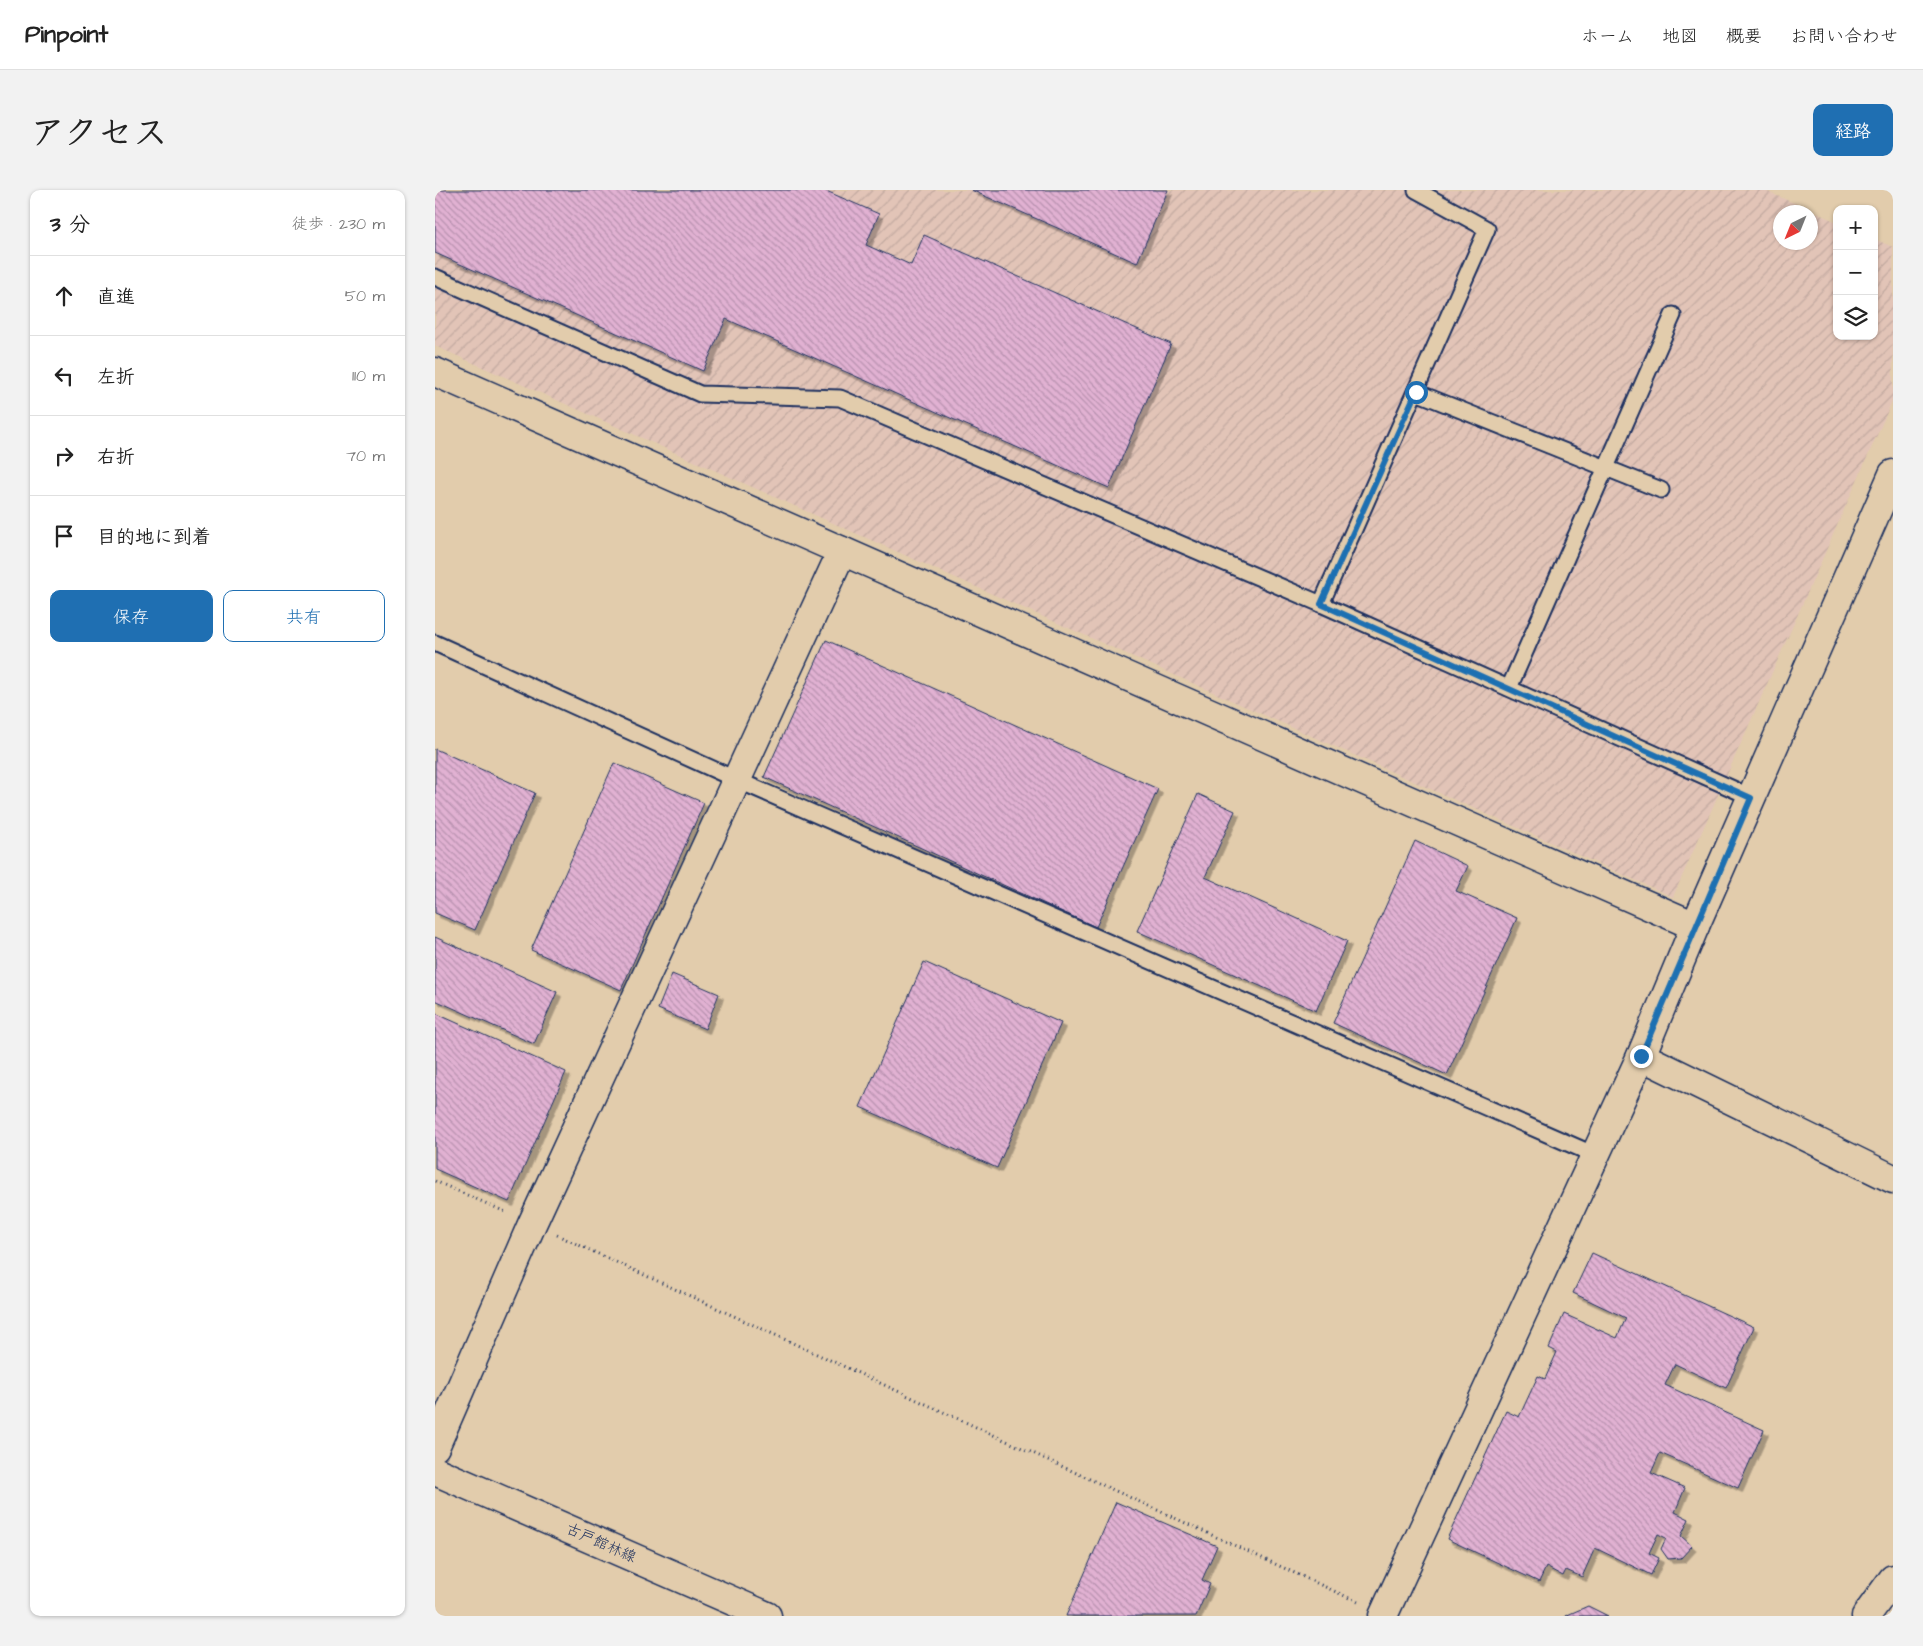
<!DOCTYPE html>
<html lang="ja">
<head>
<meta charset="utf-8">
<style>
  :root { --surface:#fff; --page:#f2f2f2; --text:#222; --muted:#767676; --line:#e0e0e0; --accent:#1f6fb2 }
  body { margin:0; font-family:"Architects Daughter","Klee One",sans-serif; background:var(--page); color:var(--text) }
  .controls { position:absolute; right:15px; top:15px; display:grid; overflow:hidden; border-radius:10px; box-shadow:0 1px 4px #0004 }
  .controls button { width:45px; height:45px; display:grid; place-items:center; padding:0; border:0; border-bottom:1px solid var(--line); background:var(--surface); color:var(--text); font:25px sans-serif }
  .compass { position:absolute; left:1338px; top:15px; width:45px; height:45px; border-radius:50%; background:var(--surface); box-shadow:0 1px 4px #0004; rotate:223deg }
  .stop { position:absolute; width:15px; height:15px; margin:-11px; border:4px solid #1f6fb2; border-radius:50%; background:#fff }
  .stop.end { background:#1f6fb2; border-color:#fff; box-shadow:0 1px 5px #0008 }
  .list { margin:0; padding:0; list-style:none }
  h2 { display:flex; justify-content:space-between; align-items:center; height:65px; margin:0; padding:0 20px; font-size:21px }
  h2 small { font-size:16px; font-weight:400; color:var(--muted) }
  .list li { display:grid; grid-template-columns:32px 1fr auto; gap:15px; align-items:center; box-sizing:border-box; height:80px; padding:0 20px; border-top:1px solid var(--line) }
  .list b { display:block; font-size:19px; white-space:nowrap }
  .list em { font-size:16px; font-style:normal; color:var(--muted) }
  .actions { display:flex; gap:10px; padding:15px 20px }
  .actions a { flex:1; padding:11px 0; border:1px solid var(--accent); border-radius:10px; text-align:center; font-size:18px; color:var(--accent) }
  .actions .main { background:var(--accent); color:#fff }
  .icon { flex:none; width:28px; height:28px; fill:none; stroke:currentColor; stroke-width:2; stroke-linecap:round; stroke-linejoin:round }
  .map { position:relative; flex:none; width:1458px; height:1426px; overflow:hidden; border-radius:10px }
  header { display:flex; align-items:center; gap:30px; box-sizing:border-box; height:70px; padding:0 25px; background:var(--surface); border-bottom:1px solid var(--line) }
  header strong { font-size:24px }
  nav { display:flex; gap:28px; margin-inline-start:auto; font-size:18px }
  .intro { display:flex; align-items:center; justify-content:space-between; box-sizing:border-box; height:120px; padding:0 30px }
  h1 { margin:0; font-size:35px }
  .button { padding:12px 22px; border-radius:10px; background:var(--accent); color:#fff; font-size:18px; font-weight:700 }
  main { display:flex; gap:30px; padding:0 30px }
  aside { flex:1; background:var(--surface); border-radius:10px; box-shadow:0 1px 4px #0004 }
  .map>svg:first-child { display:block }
</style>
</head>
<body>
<header>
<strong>Pinpoint</strong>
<nav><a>ホーム</a><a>地図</a><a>概要</a><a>お問い合わせ</a></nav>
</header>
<div class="intro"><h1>アクセス</h1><a class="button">経路</a></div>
<main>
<aside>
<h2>3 分<small>徒歩 · 230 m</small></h2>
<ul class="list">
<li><svg class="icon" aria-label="ahead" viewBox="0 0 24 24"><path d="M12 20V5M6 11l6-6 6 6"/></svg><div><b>直進</b></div><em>50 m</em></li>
<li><svg class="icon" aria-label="left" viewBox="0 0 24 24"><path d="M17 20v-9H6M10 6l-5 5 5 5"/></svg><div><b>左折</b></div><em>110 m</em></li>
<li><svg class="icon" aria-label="right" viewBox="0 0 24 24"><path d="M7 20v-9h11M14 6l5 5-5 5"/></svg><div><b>右折</b></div><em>70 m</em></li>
<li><svg class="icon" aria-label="arrive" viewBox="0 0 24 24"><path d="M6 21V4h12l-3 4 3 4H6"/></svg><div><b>目的地に到着</b></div></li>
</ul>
<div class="actions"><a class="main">保存</a><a>共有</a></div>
</aside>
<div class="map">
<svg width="1458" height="1426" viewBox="0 0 1458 1426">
  <defs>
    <pattern id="industrial-furrows" width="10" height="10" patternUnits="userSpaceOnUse" patternTransform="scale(1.25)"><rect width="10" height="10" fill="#e2c4b7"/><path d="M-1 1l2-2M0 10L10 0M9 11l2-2" fill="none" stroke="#c1a9a0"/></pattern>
    <pattern id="building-back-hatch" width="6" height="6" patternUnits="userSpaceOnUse" patternTransform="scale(1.25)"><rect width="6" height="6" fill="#e1b1d2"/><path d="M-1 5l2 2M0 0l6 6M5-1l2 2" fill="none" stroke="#b690ae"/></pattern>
    <filter id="shadow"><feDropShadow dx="4.5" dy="4.5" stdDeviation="0" flood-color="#0004"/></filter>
  </defs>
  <rect width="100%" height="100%" fill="#e2ccac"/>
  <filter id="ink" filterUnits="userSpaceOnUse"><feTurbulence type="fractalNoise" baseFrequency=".02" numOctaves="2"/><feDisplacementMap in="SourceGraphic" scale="10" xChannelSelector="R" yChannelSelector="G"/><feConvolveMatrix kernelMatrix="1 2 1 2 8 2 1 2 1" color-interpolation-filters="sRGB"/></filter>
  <g filter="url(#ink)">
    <path fill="url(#industrial-furrows)" fill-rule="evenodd" d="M0,0H1329L1402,32V146H1439V49L1458,57V209L1238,707L0,156ZM1346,22H1376V52H1346Z"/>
    <g fill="url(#building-back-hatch)" stroke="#1b2f5e" filter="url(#shadow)">
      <path d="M0,0H389L444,24L431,55L476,75L489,45L736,154L674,298L291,129L268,181L0,63Z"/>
      <path d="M536,0H733L702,73Z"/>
      <path d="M391,450L723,599L661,737L329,587Z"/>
      <path d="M0,559L100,603L40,740L0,723Z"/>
      <path d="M179,573L269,613L186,800L96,760Z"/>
      <path d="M763,604L800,621L770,687L912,751L881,821L702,741Z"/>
      <path d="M980,651L1033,676L1021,701L1082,728L1012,885L898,833Z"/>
      <path d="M0,747L122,802L99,854L0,810Z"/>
      <path d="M489,772L626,833L562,978L425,917Z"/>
      <path d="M237,784L284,804L270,839L223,819Z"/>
      <path d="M0,823L131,882L74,1012L0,979Z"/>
      <path d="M1157,1063L1319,1137L1291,1198L1240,1174L1230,1195L1329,1240L1303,1298L1225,1263L1216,1283L1250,1298L1240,1322L1254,1329L1246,1346L1257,1356L1246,1368L1233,1369L1226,1359L1231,1348L1223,1344L1214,1363L1224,1368L1216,1385L1160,1358L1147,1387L1131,1380L1128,1386L1111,1377L1104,1392L1012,1349L1071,1221L1084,1227L1103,1186L1110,1189L1122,1162L1114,1158L1129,1124L1182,1148L1191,1128L1138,1103Z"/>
      <path d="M681,1312L782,1356L767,1390L775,1394L761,1426H631Z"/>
      <path d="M1153,1416L1173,1426H1130Z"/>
    </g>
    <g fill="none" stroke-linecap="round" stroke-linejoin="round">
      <defs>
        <g id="service">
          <path d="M0,87L265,204L405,208L886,414L1052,39L981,0"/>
          <path d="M981,202L1226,300"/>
          <path d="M886,414L1316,607"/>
          <path d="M0,453L302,590L1160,965"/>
          <path d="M1074,498L1238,125"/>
        </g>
        <g id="minor">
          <path d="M0,182L1260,736"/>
          <path d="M1206,866L1458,989"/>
          <path d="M0,1257L97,1034L407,361"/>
          <path d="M1431,1426L1458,1389"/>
        </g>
        <path id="tertiary" d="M948,1426L1206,866L1260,736L1458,284"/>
        <path id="secondary" d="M0,1281L332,1426"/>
      </defs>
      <use href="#service" stroke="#1b2f5e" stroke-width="19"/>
      <use href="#minor" stroke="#1b2f5e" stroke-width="31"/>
      <use href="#tertiary" stroke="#1b2f5e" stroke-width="31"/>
      <use href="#secondary" stroke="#1b2f5e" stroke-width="31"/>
      <g stroke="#1b2f5e" stroke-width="3" stroke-dasharray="1 4" stroke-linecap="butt">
        <path d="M0,991L73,1023"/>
        <path d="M122,1045L923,1412"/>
      </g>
      <use href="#service" stroke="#e2ccac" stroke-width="15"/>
      <use href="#minor" stroke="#e2ccac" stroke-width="28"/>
      <use href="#tertiary" stroke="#e2ccac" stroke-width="28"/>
      <use href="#secondary" stroke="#e2ccac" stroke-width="28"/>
    </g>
  </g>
  <g fill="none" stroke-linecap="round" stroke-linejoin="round" filter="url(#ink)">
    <path stroke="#1f6fb2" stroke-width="6" d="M981,202L886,414L1316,608L1206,866"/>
  </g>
  <g text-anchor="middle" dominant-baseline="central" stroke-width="4" stroke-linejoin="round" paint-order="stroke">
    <g font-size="15" fill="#1b2f5e" stroke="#e2ccac">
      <text transform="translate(166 1353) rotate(24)">古戸館林線</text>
    </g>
  </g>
</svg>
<div class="controls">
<button>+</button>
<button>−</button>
<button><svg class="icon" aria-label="layers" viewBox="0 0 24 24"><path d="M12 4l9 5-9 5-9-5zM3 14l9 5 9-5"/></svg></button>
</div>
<svg class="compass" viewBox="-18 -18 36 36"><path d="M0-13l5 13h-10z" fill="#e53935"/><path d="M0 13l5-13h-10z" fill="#767676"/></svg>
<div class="stop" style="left:981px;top:202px"></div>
<div class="stop end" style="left:1206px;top:866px"></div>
</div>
</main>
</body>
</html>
